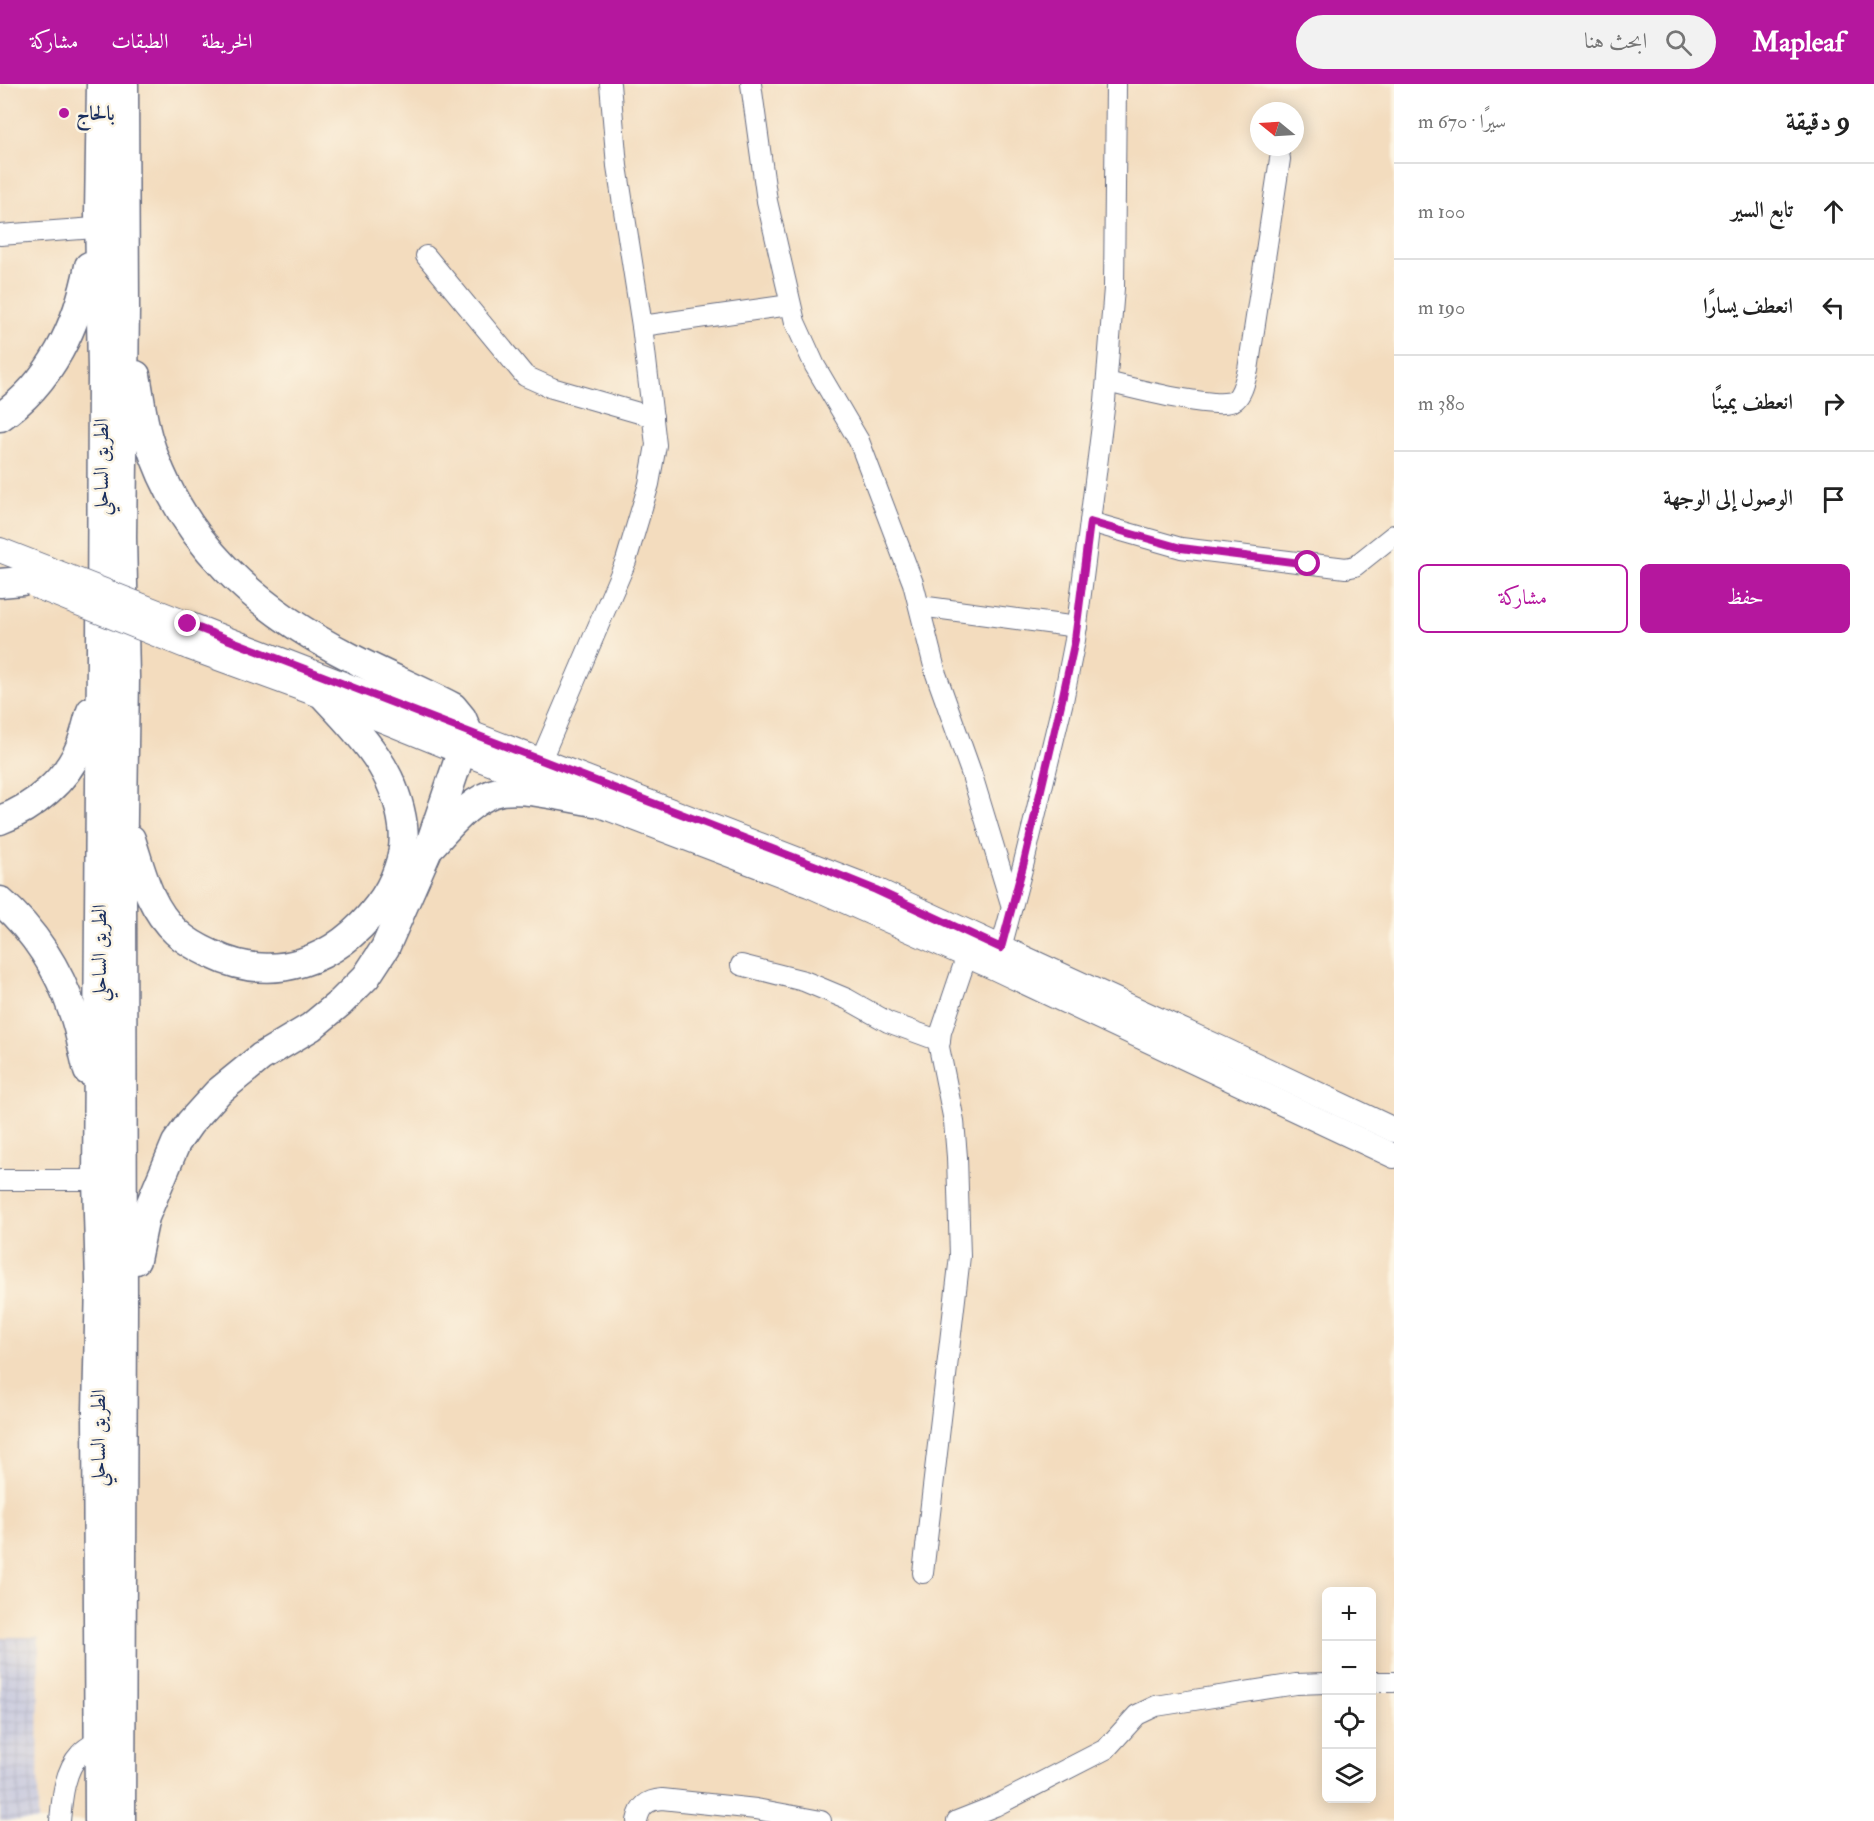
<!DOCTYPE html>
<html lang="ar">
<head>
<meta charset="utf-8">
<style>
  :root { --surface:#fff; --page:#f2f2f2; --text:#222; --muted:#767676; --line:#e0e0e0; --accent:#b5179e }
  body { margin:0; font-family:"IM FELL Double Pica",Amiri,serif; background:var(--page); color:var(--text); direction:rtl }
  .controls { position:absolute; right:18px; bottom:18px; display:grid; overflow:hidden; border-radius:9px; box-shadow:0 3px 15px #0003 }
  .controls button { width:54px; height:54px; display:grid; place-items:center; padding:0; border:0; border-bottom:2px solid var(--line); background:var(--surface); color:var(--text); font:30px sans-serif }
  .compass { position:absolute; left:1250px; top:18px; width:54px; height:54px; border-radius:50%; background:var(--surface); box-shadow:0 3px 15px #0003; rotate:288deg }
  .stop { position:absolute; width:18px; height:18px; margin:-14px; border:4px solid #b5179e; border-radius:50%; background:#fff }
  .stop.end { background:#b5179e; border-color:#fff; box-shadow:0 2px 6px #0008 }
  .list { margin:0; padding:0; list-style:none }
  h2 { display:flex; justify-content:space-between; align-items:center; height:78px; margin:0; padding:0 24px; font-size:26px }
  h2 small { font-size:20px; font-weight:400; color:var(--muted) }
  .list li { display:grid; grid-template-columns:39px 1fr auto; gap:18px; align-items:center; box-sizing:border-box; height:96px; padding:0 24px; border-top:2px solid var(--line) }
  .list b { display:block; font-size:22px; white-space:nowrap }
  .list em { font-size:20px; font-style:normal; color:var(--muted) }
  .actions { display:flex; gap:12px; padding:18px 24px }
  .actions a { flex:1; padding:14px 0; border:2px solid var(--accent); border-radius:9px; text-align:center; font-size:21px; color:var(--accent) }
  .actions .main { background:var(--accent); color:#fff }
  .icon { flex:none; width:33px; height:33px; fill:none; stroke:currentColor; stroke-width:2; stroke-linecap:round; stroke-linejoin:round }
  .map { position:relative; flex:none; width:1394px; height:1737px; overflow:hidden; direction:ltr }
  header { display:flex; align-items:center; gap:36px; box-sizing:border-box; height:84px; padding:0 30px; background:var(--accent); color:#fff }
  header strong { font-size:28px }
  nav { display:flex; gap:33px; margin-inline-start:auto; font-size:21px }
  .search { width:420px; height:54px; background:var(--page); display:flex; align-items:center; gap:15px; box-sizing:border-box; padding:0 21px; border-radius:33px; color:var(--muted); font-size:22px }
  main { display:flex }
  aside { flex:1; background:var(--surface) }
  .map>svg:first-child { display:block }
</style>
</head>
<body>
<header>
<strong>Mapleaf</strong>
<div class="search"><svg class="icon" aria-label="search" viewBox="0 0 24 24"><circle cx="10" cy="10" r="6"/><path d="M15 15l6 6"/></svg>ابحث هنا</div>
<nav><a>الخريطة</a><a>الطبقات</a><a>مشاركة</a></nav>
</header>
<main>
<aside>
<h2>9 دقيقة<small>سيرًا · 670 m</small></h2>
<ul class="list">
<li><svg class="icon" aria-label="ahead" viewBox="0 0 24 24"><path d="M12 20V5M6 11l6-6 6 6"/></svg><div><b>تابع السير</b></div><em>100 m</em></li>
<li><svg class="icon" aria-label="left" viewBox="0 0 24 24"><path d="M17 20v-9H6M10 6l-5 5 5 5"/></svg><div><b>انعطف يسارًا</b></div><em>190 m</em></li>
<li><svg class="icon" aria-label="right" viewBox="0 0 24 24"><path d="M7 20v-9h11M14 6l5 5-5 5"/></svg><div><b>انعطف يمينًا</b></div><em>380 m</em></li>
<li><svg class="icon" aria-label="arrive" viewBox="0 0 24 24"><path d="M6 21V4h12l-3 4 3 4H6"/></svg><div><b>الوصول إلى الوجهة</b></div></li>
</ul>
<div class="actions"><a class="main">حفظ</a><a>مشاركة</a></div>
</aside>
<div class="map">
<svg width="1394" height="1737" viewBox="0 0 1394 1737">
  <defs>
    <pattern id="industrial-grid" width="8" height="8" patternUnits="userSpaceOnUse" patternTransform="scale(1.5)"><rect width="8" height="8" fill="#bfc2dd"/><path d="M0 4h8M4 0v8" fill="none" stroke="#a4a7c0"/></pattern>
  </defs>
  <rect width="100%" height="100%" fill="#fcf5e5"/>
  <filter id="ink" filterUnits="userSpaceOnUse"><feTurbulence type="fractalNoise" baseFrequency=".0167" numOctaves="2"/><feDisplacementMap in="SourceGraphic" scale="12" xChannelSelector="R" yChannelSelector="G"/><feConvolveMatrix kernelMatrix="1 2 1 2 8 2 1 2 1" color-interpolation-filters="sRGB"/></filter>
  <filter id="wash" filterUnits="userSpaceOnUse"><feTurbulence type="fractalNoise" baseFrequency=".008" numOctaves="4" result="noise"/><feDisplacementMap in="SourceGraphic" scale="24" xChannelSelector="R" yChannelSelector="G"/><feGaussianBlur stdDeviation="1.35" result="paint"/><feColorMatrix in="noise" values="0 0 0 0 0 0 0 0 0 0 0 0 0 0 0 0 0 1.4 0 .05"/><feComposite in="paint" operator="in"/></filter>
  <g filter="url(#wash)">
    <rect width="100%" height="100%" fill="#f3dcbe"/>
    <path fill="url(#industrial-grid)" d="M0,1553H39L38,1737H0Z"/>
  </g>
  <g filter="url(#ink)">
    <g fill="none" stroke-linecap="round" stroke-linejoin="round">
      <defs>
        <g id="minor">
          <path d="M751,0L767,117L795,238L815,282L859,357L913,499L936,590L971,688L1012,823"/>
          <path d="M0,151L95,144"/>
          <path d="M426,172L525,292L552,304L653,333"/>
          <path d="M642,242L790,221"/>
          <path d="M1107,298C1128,303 1222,328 1235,316C1243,309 1245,296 1248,286L1280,75"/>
          <path d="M1090,438L1181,464L1346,484L1355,482L1394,451"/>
          <path d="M920,522L1077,543"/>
          <path d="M541,676L626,477L649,400L656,361L642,242L617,82L610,0"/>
          <path d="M1001,864L1024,778L1063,617L1075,556L1085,478L1105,317L1114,204L1116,0"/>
          <path d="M741,881L804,897L847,915L888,938L940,957"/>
          <path d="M0,1096H97"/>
          <path d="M923,1489L960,1172L957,1073L954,1037L939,963L941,948L967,871"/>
          <path d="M1372,1598H1394"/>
          <path d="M60,1737C62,1715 64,1687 80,1670C85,1664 93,1660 100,1656"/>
          <path d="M637,1737C640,1722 647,1716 662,1715L756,1725L821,1737"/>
          <path d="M957,1737L995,1722L1106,1665L1137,1631L1156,1622L1296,1600L1326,1599"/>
        </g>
        <g id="major">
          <path d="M0,466L46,484"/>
          <path d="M188,540L876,806L1222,965L1394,1046"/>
          <path d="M188,563L325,613L461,668L809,801L995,884L1394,1072"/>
        </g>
        <g id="highway">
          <path d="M0,333C51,299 78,240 89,182"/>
          <path d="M0,499L22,497"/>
          <path d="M0,736C33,724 67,696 80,663C85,651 87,639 91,627"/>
          <path d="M131,755C142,789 149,823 176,848C187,858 198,864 211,870C274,901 336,877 378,822C394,801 407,771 403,742C396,687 362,652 325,613"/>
          <path d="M433,760C451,740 474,712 502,707C529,703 567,714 594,718"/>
          <path d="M0,817C34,846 59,886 73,928C80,947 83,968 88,987"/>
          <path d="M136,1176L145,1133L176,1059L190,1039L218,1008L261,973L311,943L340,919L366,893L385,864L428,766L468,648L462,634L453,623C419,605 384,591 350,573C256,525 180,458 148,354C142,334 140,312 136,291"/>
          <path d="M99,1737L97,1327L100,1198L97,1096L101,569L102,285L99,130L101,0"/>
          <path d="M121,1737L123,1222L122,800L125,593L122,453L125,224L124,0"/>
        </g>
      </defs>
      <use href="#minor" stroke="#676c80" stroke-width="22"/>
      <use href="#major" stroke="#676c80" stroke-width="26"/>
      <use href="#highway" stroke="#676c80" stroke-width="31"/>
      <use href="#minor" stroke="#fff" stroke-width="20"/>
      <use href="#major" stroke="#fff" stroke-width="24"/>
      <use href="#highway" stroke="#fff" stroke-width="28"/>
      <defs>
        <g id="major-bridge">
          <path d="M46,484L188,540"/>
          <path d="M36,502L188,563"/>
        </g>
      </defs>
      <use href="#major-bridge" stroke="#676c80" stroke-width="26" stroke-linecap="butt"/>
      <use href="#major-bridge" stroke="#fff" stroke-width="24"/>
    </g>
  </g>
  <g fill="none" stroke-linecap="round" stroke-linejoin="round" filter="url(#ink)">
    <path stroke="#b5179e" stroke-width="8" d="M188,540L819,783L876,806L1001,864L1024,778L1062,616L1075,556L1090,438L1181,464L1308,480"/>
  </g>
  <circle fill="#b5179e" stroke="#fcf5e5" stroke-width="2" cx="64" cy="29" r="6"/>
  <g text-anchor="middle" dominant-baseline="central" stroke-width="5" stroke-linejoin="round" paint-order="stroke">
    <g font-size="20" font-weight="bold" fill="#1b2f5e" stroke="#fcf5e5" text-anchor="start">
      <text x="76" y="29">بالحاج</text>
    </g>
    <g font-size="20" fill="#1b2f5e" stroke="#fcf5e5">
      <text transform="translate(101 383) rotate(-90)">الطريق الساحلي</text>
      <text transform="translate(99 869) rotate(-90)">الطريق الساحلي</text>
      <text transform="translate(98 1354) rotate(-90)">الطريق الساحلي</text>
    </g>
  </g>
</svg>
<div class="controls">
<button>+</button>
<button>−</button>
<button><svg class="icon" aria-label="locate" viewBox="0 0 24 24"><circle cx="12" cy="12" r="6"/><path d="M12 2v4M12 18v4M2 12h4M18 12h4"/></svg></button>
<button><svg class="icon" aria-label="layers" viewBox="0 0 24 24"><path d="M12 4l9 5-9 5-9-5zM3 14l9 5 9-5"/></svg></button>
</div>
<svg class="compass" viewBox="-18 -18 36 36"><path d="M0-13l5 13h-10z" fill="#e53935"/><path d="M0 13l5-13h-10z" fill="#767676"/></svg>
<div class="stop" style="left:1308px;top:480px"></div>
<div class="stop end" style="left:188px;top:540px"></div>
</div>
</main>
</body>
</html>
